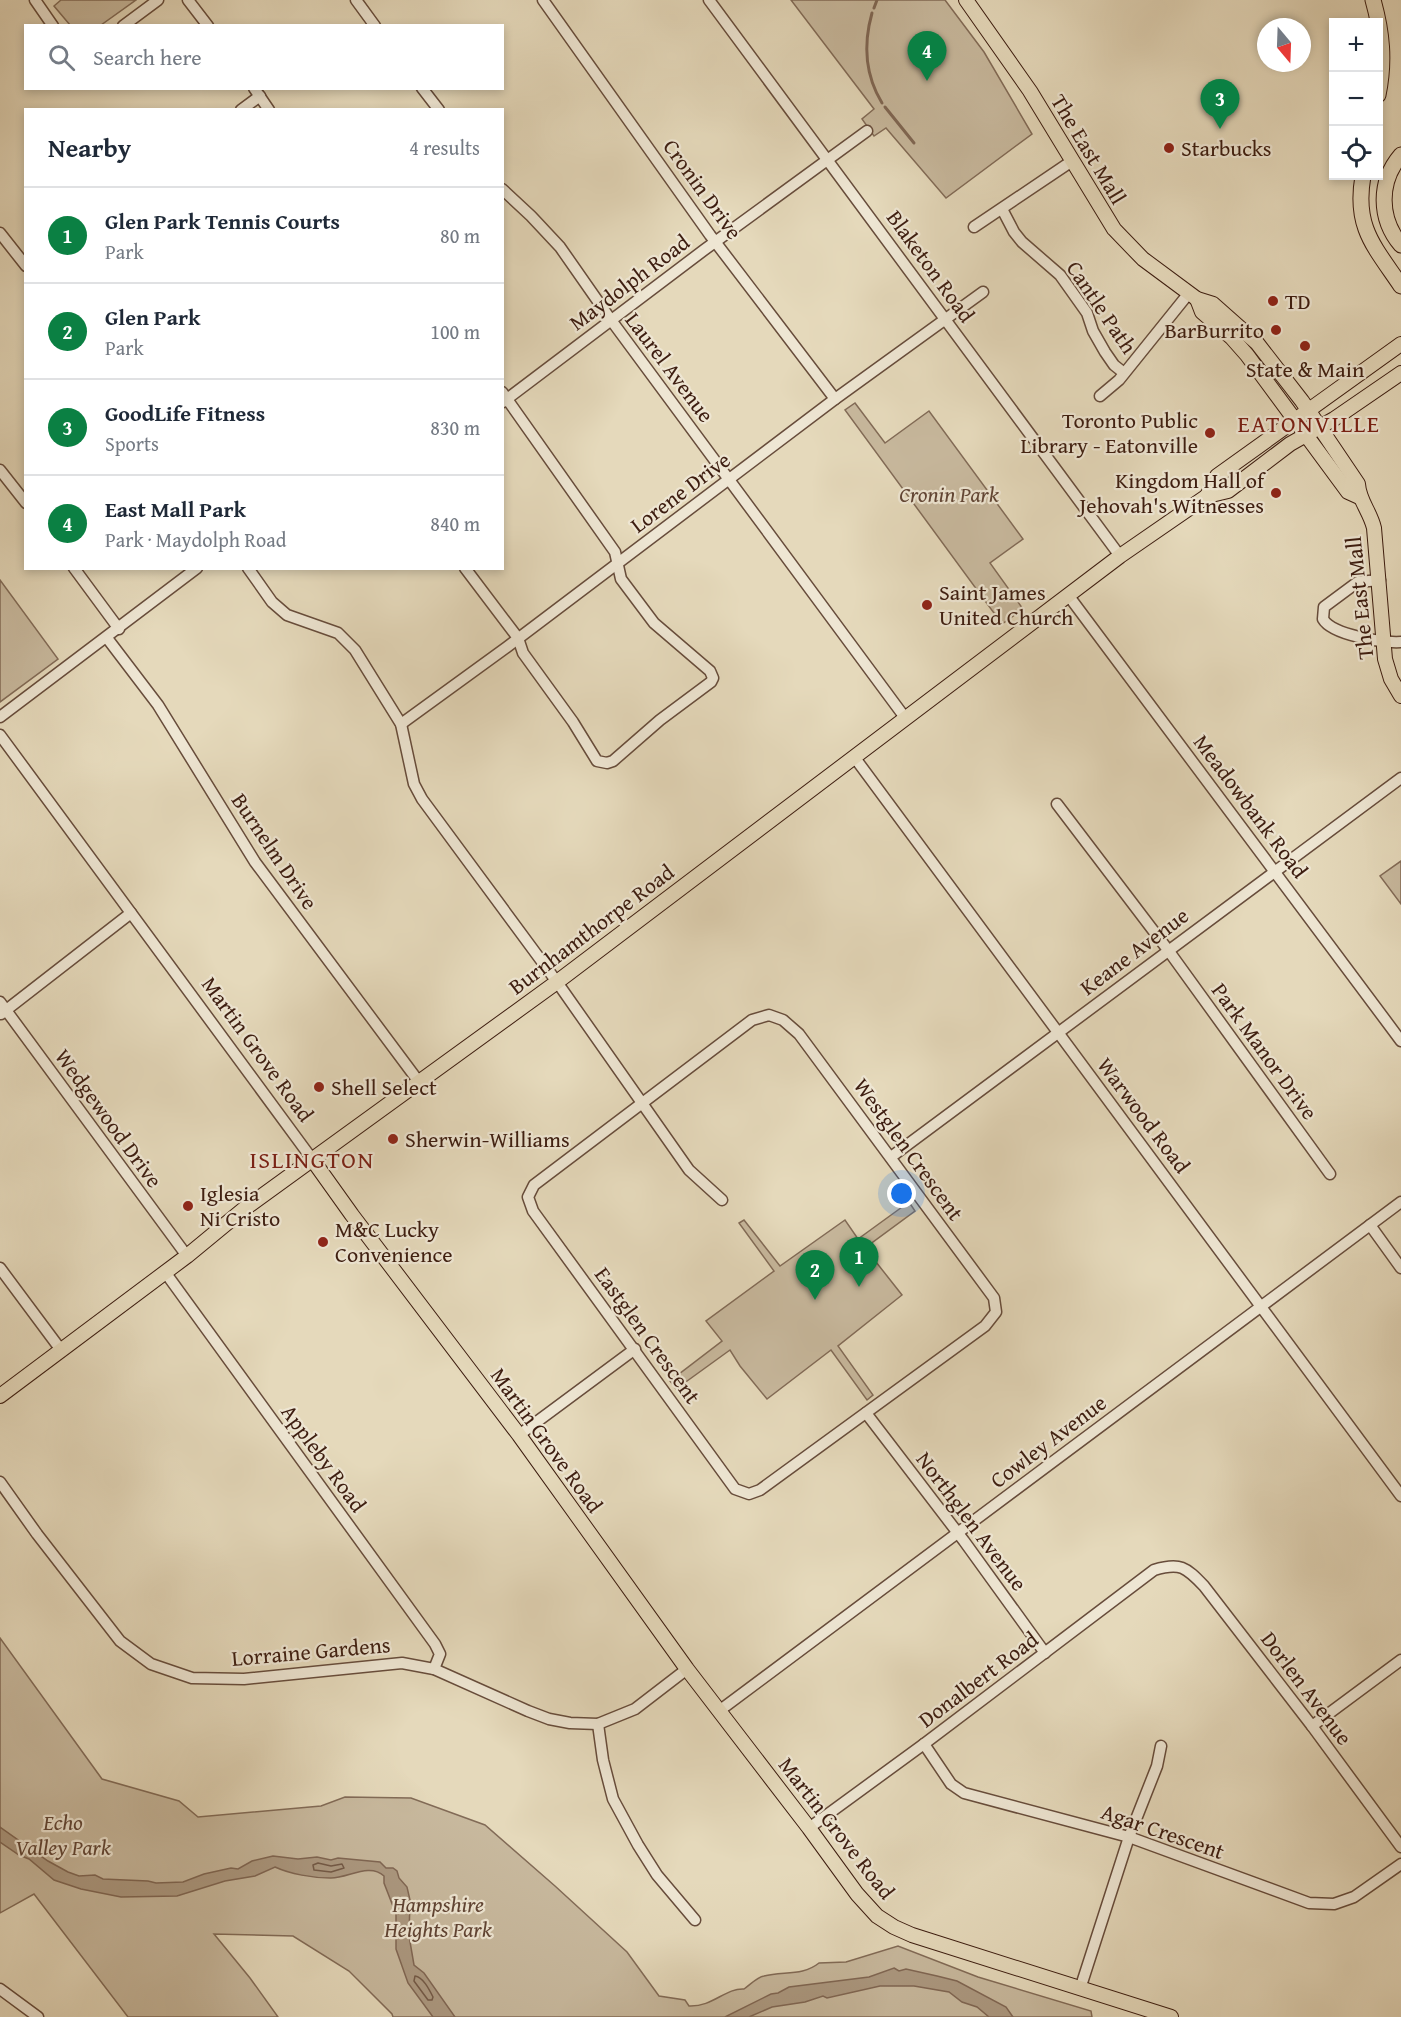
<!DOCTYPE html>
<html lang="en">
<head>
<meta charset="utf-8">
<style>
  :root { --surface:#fff; --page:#f2f2f3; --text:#1f2937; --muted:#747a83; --line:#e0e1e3; --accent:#0b8043 }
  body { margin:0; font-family:"Gentium Book Plus",serif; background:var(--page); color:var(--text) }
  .controls { position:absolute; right:18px; top:18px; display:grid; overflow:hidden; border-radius:0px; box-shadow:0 3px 9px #0003 }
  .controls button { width:54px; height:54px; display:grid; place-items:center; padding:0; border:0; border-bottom:2px solid var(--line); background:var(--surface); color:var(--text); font:30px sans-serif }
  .compass { position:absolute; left:1257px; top:18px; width:54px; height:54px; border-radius:50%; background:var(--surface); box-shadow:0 3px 9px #0003; rotate:161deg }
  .you { position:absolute; left:902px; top:1194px; width:21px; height:21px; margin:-15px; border:4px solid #fff; border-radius:50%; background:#1a73e8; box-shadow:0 0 0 9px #1a73e833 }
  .badge { display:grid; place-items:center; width:39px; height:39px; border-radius:50%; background:var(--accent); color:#fff; font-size:20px; font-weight:700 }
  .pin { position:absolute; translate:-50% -50px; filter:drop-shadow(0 2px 3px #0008) }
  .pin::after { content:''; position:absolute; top:32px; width:21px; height:18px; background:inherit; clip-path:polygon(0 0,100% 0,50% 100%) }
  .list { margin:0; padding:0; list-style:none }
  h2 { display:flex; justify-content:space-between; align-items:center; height:78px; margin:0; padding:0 24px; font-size:26px }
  h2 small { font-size:20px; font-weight:400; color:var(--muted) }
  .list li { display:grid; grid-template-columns:39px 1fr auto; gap:18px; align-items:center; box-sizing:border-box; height:96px; padding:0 24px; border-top:2px solid var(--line) }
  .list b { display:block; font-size:22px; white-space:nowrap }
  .list p { margin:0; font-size:20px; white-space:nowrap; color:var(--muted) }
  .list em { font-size:20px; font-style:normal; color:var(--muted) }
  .icon { flex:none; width:33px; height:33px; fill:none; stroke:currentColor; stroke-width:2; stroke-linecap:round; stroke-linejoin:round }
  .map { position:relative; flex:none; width:1401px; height:2017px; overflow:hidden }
  .search { position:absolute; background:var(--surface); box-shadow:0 3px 9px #0003; left:24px; top:24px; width:480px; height:66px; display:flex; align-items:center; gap:15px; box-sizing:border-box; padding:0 21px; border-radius:0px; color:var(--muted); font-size:22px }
  .panel { position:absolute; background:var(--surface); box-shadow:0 3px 9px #0003; left:24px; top:108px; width:480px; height:462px; border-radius:0px }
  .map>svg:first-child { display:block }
</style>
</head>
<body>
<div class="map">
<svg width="1401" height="2017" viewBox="0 0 1401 2017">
  <rect width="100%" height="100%" fill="#e5d9bb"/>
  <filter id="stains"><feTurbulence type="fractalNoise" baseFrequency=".00333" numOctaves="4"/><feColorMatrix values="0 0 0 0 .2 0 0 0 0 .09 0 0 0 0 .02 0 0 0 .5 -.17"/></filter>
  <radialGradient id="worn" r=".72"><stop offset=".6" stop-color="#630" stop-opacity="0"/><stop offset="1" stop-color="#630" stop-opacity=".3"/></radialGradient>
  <g fill="#c8b99e" stroke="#826b57" stroke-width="1.5">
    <path d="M61,0H136L101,25H70L54,6Z"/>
    <path d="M791,0H945L984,52L1032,134L946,198L886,128L874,136L862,119L874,109Z"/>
    <path d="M855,403L885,443L929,411L1023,539L990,563L1023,609L1002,624L845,410Z"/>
    <path d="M0,580L58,659L0,702Z"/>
    <path d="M1401,861V904L1380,876Z"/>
    <path d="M909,1202L915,1211L865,1248L902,1295L838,1346L873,1395L867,1400L831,1350L767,1399L740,1366L730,1350L676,1389L670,1381L722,1341L706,1321L774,1271L739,1223L744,1220L780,1266L845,1220L858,1239Z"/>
    <path d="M0,1638L102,1779L179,1801L198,1817L321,1806L345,1797L411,1798L485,1825L555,1886L627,1952L659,1996L685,2000L689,2006C713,2007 725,1988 744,1989C750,1985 757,1977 764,1976C783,1971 803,1976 819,1963L846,1962L898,1946L978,1977L1091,2011L1092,2017H393L392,2014L349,1971L293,1936L214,1934L250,1978L278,2017H128L34,1894L0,1913Z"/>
  </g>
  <g fill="#ac9981" stroke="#806754" stroke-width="1.5">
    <path d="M0,1827L48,1861L68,1872L79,1876L95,1875L103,1879L148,1881L156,1883L183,1882L204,1874L231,1868L238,1869L252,1861L273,1856L298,1859L317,1857L331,1860L338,1858L380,1862L386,1868H393L397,1871L399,1878L407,1887L410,1900L409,1936L414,1965L424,1973L455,2017H433L408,1983L396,1949V1914L384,1883V1876C369,1862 347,1879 330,1878C313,1878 290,1874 275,1867L255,1876L225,1881L177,1896L121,1897L81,1889L54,1880L29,1859L19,1855L0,1842Z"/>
    <path d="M894,1968L899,1971L906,1969L937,1976L957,1981L1006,2007L1013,2017H989L977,2007L962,2002L949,1992L914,1986H880L827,1998L823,1996L805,2002L772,2007L749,2017H725L771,1994L778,1993L789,1987L869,1977Z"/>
  </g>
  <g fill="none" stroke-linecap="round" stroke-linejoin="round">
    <g stroke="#745b48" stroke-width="1.5">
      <path d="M318,1863L331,1866L342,1864L344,1868L331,1872L314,1870L313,1865Z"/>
      <path d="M415,1976C423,1977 429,1989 433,1997L432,2000H428L414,1981Z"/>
    </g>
    <g stroke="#806754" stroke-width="3">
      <path d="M874,8L877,0"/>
      <path d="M872,13C863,45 865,75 882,103"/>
      <path d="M885,107L914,143"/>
    </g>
    <defs>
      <g id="minor">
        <path d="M35,0L53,26"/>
        <path d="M188,0L208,26"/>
        <path d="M356,0L375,26"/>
        <path d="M543,0L710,235L835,399"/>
        <path d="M709,0L1120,556"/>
        <path d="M123,26L158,0"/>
        <path d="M254,88L269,110"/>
        <path d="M422,88L439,110"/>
        <path d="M241,110L260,96"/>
        <path d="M502,189L531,216L560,247L611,320L906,719"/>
        <path d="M1002,209L1014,232L1022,242L1060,275L1087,313L1093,331L1105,352L1114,365L1124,373"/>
        <path d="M974,227L1072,161"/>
        <path d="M0,233L26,266"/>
        <path d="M1100,396L1119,380L1189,293"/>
        <path d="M503,402L704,250L867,131"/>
        <path d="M0,470L26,503"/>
        <path d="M74,568L119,629"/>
        <path d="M248,568L272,602L287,615L338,633L355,650L401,724L414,784L422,799L557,982L689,1170L722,1200"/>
        <path d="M465,568L518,638L523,653L573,722L597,761L607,763L613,761L660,720L711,682L713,678L710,671L654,623L621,579L615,552L502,392"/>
        <path d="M1380,580L1358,582L1355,584L1324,607L1323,619C1332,635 1383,643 1401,642"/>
        <path d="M1068,595L1401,1041"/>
        <path d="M107,638L158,705L255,862L419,1082"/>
        <path d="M0,717L197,568"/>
        <path d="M401,724L507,647L835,399L983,292"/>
        <path d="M0,735L312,1159"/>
        <path d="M855,758L1401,1496"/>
        <path d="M1057,804L1168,950L1330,1174"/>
        <path d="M0,1002L187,1256"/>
        <path d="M1,1014L131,913"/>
        <path d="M769,1015L783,1020L799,1034L994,1298L996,1312L985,1326L760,1490L749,1494L735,1489L533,1211L528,1197L534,1185L752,1020Z"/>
        <path d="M891,1157L1401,778"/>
        <path d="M1370,1225L1401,1268"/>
        <path d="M0,1268L61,1350"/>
        <path d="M165,1272L435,1644L440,1654L434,1669"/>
        <path d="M866,1413L964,1541L1045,1653"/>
        <path d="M519,1435L635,1349"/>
        <path d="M0,1482L37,1534L120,1641L151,1664L192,1678L244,1679L402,1663L434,1669L528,1711L549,1719L570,1723L598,1724L635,1709L687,1669"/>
        <path d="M719,1711L1401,1202"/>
        <path d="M598,1724L603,1760L613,1799L638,1845L657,1875L695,1920"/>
        <path d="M1312,1726L1401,1660"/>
        <path d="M924,1744L951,1784L964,1793L1129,1837L1309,1903L1334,1904L1354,1897L1401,1864"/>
        <path d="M809,1828L924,1744L1154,1570C1180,1562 1186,1567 1204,1586L1312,1726L1401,1847"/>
        <path d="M0,1989L38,2017"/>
        <path d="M1080,1989L1129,1837L1157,1766L1161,1746"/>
      </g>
      <g id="major">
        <path d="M966,0L1030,91L1114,229L1143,259L1197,299L1213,304L1257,343L1302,401L1358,484C1359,501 1370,511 1374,528L1385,659L1391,679L1401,696"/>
        <path d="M1197,299L1202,312L1232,338L1247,355L1348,492L1359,497"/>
        <path d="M1207,496L1217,476L1401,344"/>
        <path d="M312,1159L352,1215L519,1435L687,1669L809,1828L857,1894L877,1916L894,1927L912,1935L1171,2017"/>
        <path d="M0,1396L187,1256L244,1209L557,982L1120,556L1207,496L1228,491L1290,444L1334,419L1401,373"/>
      </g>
      <g id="highway">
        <path d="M1373,0C1382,32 1385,61 1378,95"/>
        <path d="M1401,155C1378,182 1379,219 1401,245"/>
        <path d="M1363,176C1354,227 1374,246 1401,286"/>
      </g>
    </defs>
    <use href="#minor" stroke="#674c3b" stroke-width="13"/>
    <use href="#major" stroke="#3d1d10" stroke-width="16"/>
    <use href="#highway" stroke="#3d1d10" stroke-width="17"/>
    <use href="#minor" stroke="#eee6d3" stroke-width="10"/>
    <use href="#major" stroke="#e5d9bb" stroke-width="14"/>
    <use href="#highway" stroke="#e5d9bb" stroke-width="15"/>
  </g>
  <g fill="#8f2418" stroke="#eee6d3" stroke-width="2">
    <circle cx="1169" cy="148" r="6"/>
    <circle cx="1273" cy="301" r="6"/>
    <circle cx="1276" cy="330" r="6"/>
    <circle cx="1305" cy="346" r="6"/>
    <circle cx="1210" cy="433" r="6"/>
    <circle cx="1276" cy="493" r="6"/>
    <circle cx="927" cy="605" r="6"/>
    <circle cx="319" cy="1087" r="6"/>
    <circle cx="393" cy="1139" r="6"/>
    <circle cx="188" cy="1206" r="6"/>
    <circle cx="323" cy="1242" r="6"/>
  </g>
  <g text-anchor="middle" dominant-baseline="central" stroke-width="4.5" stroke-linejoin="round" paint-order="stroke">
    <g font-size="22" fill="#3d1d10" stroke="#eee6d3" text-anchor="start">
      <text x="1181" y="148">Starbucks</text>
      <text x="1285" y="301">TD</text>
      <text x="1264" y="330" text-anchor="end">BarBurrito</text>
      <text x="1305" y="369" text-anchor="middle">State &amp; Main</text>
      <text x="1198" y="420" text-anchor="end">Toronto Public<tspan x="1198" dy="25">Library - Eatonville</tspan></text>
      <text x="1264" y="480" text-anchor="end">Kingdom Hall of<tspan x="1264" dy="25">Jehovah's Witnesses</tspan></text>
      <text x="939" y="592">Saint James<tspan x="939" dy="25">United Church</tspan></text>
      <text x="331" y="1087">Shell Select</text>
      <text x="405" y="1139">Sherwin-Williams</text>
      <text x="200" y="1193">Iglesia<tspan x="200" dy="25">Ni Cristo</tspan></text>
      <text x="335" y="1229">M&amp;C Lucky<tspan x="335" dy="25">Convenience</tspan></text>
    </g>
    <g font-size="22" fill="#3d1d10" stroke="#eee6d3">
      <text transform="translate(1089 149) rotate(59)">The East Mall</text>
      <text transform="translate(703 189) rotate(54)">Cronin Drive</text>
      <text transform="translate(931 266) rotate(54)">Blaketon Road</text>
      <text transform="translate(629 282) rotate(-37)">Maydolph Road</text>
      <text transform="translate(1102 307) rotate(56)">Cantle Path</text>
      <text transform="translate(670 367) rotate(53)">Laurel Avenue</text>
      <text transform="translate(680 492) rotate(-37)">Lorene Drive</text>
      <text transform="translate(1359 598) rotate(-96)">The East Mall</text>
      <text transform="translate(1251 806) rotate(53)">Meadowbank Road</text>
      <text transform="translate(275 851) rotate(56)">Burnelm Drive</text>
      <text transform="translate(591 929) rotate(-37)">Burnhamthorpe Road</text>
      <text transform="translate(1134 951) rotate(-37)">Keane Avenue</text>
      <text transform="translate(258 1049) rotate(54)">Martin Grove Road</text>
      <text transform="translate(1265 1051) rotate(54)">Park Manor Drive</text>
      <text transform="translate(1144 1115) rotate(53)">Warwood Road</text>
      <text transform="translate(109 1118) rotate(54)">Wedgewood Drive</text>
      <text transform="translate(909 1149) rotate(54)">Westglen Crescent</text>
      <text transform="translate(648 1335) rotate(54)">Eastglen Crescent</text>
      <text transform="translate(547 1440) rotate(54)">Martin Grove Road</text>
      <text transform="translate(1048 1441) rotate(-37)">Cowley Avenue</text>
      <text transform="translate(324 1458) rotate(54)">Appleby Road</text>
      <text transform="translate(972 1521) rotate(53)">Northglen Avenue</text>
      <text transform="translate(311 1651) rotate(-5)">Lorraine Gardens</text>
      <text transform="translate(978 1679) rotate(-37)">Donalbert Road</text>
      <text transform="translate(1307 1688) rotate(53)">Dorlen Avenue</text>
      <text transform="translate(837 1828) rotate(52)">Martin Grove Road</text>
      <text transform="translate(1163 1831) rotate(19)">Agar Crescent</text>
    </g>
    <g font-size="22" font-style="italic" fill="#604434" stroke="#eee6d3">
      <text x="949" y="494">Cronin Park</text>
      <text x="63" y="1822">Echo<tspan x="63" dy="25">Valley Park</tspan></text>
      <text x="438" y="1904">Hampshire<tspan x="438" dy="25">Heights Park</tspan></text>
    </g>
    <g font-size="24" letter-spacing="1.5" fill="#7a1f14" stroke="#eee6d3">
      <text x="1309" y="423">EATONVILLE</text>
      <text x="312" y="1159">ISLINGTON</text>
    </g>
  </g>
  <rect width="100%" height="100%" filter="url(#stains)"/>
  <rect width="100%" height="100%" fill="url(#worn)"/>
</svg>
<div class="controls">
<button>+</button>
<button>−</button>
<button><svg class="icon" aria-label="locate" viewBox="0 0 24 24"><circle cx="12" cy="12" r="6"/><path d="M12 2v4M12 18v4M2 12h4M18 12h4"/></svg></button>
</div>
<svg class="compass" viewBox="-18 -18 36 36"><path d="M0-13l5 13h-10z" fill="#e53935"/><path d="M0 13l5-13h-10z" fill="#747a83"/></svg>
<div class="you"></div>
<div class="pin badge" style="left:859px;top:1287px">1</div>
<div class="pin badge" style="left:815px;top:1300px">2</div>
<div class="pin badge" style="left:1220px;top:129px">3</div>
<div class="pin badge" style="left:927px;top:81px">4</div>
<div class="search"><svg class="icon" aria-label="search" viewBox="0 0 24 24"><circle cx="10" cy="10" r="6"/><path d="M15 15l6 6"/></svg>Search here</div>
<section class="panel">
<h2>Nearby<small>4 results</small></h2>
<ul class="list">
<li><span class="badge">1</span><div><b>Glen Park Tennis Courts</b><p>Park</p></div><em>80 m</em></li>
<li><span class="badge">2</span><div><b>Glen Park</b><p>Park</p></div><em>100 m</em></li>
<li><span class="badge">3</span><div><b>GoodLife Fitness</b><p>Sports</p></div><em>830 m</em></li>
<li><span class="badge">4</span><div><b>East Mall Park</b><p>Park · Maydolph Road</p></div><em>840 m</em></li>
</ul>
</section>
</div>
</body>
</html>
